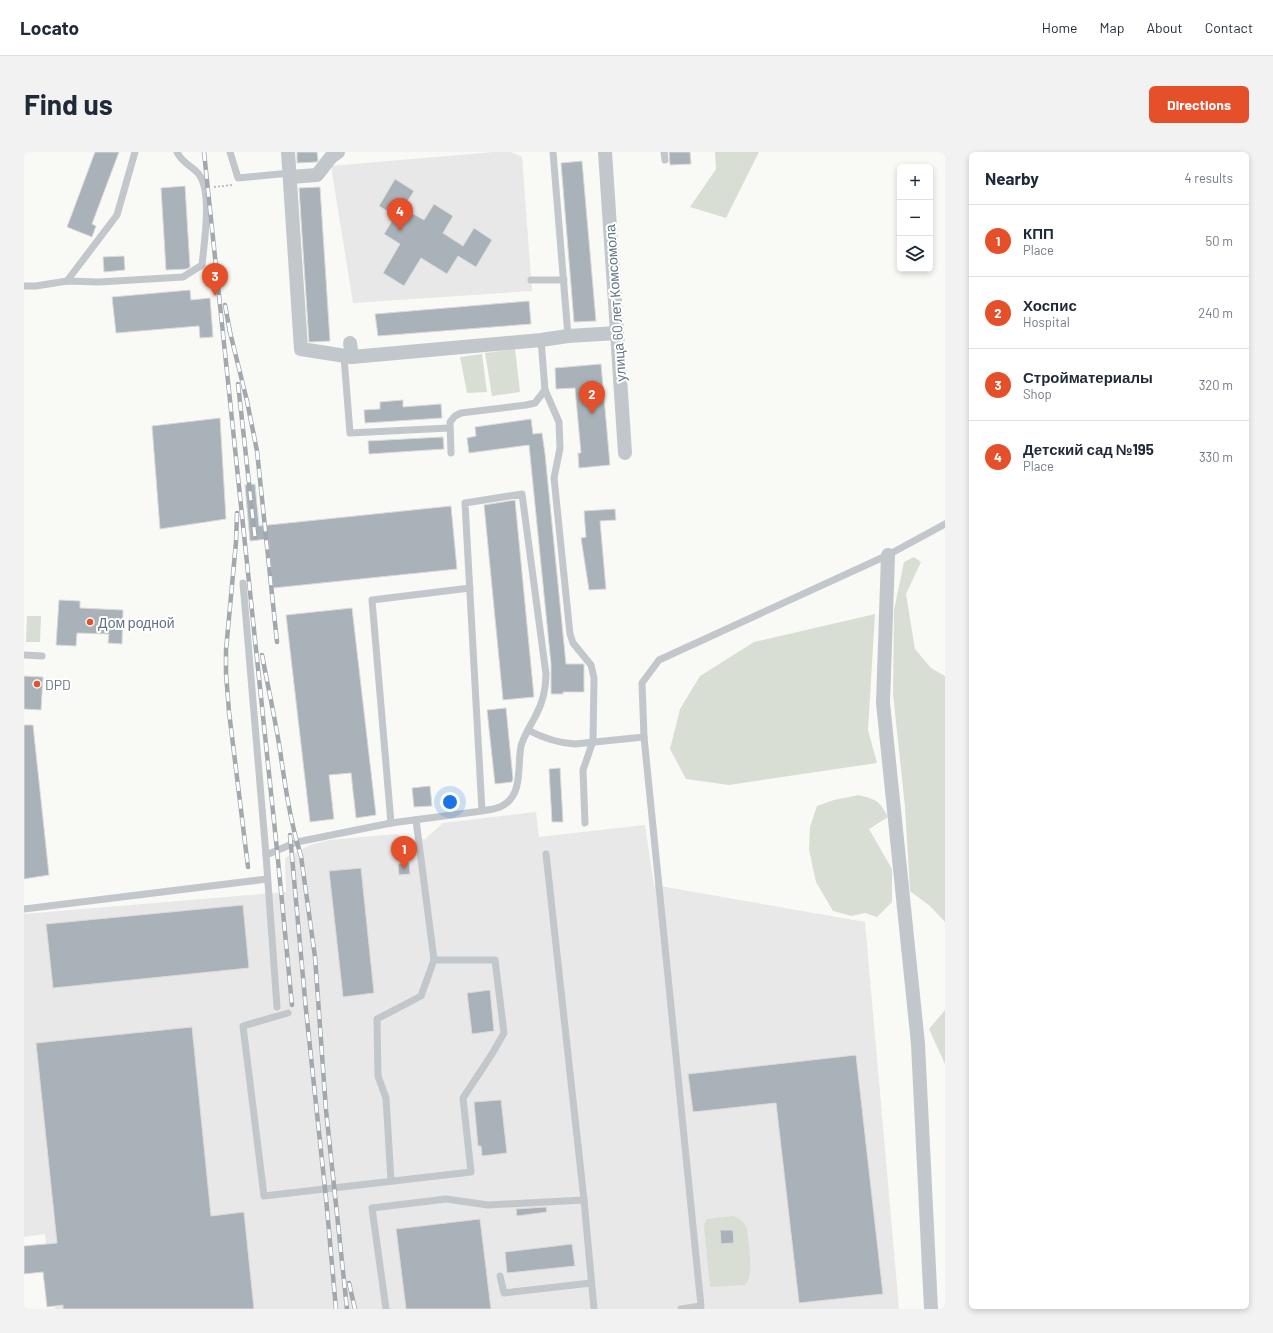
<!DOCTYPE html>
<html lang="en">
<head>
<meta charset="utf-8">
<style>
  :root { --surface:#fff; --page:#f2f2f3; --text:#1f2937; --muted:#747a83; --line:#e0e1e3; --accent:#e5502a }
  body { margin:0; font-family:Barlow,sans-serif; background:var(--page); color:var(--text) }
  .controls { position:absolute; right:12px; top:12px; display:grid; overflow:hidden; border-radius:6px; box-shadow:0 2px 6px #0003 }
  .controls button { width:36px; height:36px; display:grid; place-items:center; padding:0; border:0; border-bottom:1px solid var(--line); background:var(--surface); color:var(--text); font:20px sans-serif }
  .you { position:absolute; left:426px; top:650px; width:14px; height:14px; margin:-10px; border:3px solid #fff; border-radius:50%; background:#1a73e8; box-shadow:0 0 0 6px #1a73e833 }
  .badge { display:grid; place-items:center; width:26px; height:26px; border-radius:50%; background:var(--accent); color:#fff; font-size:13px; font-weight:700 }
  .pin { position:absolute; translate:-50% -33px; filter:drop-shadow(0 1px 2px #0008) }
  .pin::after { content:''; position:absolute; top:21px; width:14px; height:12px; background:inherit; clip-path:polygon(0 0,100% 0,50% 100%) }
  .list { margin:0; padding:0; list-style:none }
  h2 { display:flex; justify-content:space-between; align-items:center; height:52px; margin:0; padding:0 16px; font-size:17px }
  h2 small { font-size:13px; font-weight:400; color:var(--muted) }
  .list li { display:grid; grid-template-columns:26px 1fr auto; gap:12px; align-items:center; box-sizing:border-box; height:72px; padding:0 16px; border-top:1px solid var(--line) }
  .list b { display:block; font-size:15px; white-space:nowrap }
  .list p { margin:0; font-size:13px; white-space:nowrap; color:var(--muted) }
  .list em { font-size:13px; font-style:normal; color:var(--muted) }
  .icon { flex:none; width:22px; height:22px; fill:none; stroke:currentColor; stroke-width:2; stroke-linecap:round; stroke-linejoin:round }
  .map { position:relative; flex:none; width:921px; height:1157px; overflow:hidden; border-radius:6px }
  header { display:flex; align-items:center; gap:24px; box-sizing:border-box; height:56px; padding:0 20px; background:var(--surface); border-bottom:1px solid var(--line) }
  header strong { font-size:19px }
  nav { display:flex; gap:22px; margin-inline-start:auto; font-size:14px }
  .intro { display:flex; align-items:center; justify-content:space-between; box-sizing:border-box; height:96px; padding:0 24px }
  h1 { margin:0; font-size:28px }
  .button { padding:10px 18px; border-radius:6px; background:var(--accent); color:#fff; font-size:14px; font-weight:700 }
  main { display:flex; gap:24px; padding:0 24px }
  aside { flex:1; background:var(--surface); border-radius:6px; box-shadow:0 2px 6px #0003 }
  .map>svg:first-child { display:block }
</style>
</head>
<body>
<header>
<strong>Locato</strong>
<nav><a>Home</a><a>Map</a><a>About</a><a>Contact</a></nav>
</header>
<div class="intro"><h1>Find us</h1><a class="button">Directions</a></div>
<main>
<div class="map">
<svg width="921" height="1157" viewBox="0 0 921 1157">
  <rect width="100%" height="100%" fill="#f9f9f6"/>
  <g fill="#e7e8e7">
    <path d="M470,0H487L498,5L508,139L329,151L307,14Z"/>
    <path d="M512,660L515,685L621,673L630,733L841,770L875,1157H31L21,1082L0,1085V762L262,740L261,706L286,693L305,688L373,682L384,688L401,687L419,671Z"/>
  </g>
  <g fill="#d9ded5">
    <path d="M691,0H735L702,66L666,55L692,17Z"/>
    <path d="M491,197L496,240L468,244L461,201Z"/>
    <path d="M458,202L463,240L443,241L436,205Z"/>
    <path d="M890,405L897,410L882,442L891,497L907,516L921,524V770L906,754L886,739L881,655L869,542L870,458L880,410Z"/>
    <path d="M851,462L844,578L853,611L705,633L662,627L646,597L656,557L676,524L730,490Z"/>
    <path d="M3,464H17L16,490H2Z"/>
    <path d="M835,643C853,648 855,648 864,665L845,677L868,717V750L853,765L841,761L828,764L809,759L792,730L785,698L786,675L793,654L810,648Z"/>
    <path d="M921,858V912L905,877Z"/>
    <path d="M709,1064C716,1067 720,1069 723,1077C724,1090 731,1125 721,1133L686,1135L680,1075L681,1070L683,1067Z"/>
  </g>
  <g fill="#a9b2b8" stroke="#dbdbd9">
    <path d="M71,0H95L68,72L72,74L68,85L43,75Z"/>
    <path d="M273,0H293L294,8L293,10L273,11Z"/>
    <path d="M645,0H666L667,12L646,13Z"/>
    <path d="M558,9L572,169L550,170L537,11Z"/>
    <path d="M371,27L390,39L379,56L400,68L410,52L429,64L419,81L439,94L450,76L468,88L452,115L434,104L423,122L397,106L380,134L359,121L376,92L360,82L371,64L355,54Z"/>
    <path d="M161,34L166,115L163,117L142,118L137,36Z"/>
    <path d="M296,35L306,189L287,190H285L275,36Z"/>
    <path d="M100,104L101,118L80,120L79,105Z"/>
    <path d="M166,138L167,148L186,146L189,185L176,186L175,174L92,181L88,145Z"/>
    <path d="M505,149L507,172L354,184L351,162Z"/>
    <path d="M577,212L586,313L555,316L554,301H557L551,236L532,237L531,216Z"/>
    <path d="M379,248V255L417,252L418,266L341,271L340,258L356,257V250Z"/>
    <path d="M196,266L202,367L136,377L128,274Z"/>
    <path d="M507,267L509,282L518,281L521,302L542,512H560V540H539V542H527V512L505,293L445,301L443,286L452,284L451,275Z"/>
    <path d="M419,285L420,297L345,302L344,289Z"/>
    <path d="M231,332L235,374L427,354L433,417L249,436L244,387L226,389L221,333Z"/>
    <path d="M491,348L510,545L479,548L460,353Z"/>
    <path d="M591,357L592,368L576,369L582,437L565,438L557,386L562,385L560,359Z"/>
    <path d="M35,448L56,449V456L99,458L98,492L84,491L85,482L53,481L52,494L32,493Z"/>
    <path d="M328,456L352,663L332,666L327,621L305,623L310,667L286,670L262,463Z"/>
    <path d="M0,524L19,525L17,558L0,557Z"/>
    <path d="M482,556L489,627L488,630L471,632L463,558Z"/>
    <path d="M0,573H9L25,723L0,727Z"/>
    <path d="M536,616L539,670H528L525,617Z"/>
    <path d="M406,634L408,654L390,655L388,636Z"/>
    <path d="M385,710L386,722L375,723L374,712Z"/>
    <path d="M337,716L350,841L319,845L305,719Z"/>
    <path d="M219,753L225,816L29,836L22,772Z"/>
    <path d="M466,838L470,879L448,882L443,841Z"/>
    <path d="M168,875L187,1064L220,1060L230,1157H39V1153L23,1155L19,1120L0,1122V1094L33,1091L12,891Z"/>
    <path d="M832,903L859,1142L775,1151L752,951L669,960L664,922Z"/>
    <path d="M477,948L483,1001L458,1004L457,994H454L450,950Z"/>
    <path d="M522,1055L523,1060L493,1064L492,1057Z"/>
    <path d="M456,1067L467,1157H382L372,1077Z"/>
    <path d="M696,1078H709L710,1091L697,1092Z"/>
    <path d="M548,1092L551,1114L483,1121L481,1100Z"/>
  </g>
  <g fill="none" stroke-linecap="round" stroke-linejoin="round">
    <path stroke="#babec1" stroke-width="2" stroke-dasharray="2 2" stroke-linecap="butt" d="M190,35L209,33"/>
    <g stroke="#c2c7cb" stroke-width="7">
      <path d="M206,0L214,26L266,21"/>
      <path d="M529,0L544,184"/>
      <path d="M640,0L641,8"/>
      <path d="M507,128H540"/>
      <path d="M43,129L93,63L111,0"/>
      <path d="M0,134H12L43,129L75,130L159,125L178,113C180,92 188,42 176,24C170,14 159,13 153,0"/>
      <path d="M517,188L521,238L535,270L536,296L530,326L546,482L549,491L567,513L570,526L569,589L559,618L561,671"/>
      <path d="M320,205L326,281L425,276"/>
      <path d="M427,301L426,270L431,264L437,261L502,253L511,251L521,238"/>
      <path d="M219,431L242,703L253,855"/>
      <path d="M0,503L18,504"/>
      <path d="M504,578C519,586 534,591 551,592L620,585"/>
      <path d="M367,671L348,448L446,436"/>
      <path d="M522,702L560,1048L570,1157"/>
      <path d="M242,703L273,690L367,671L458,659L441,351L498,342L522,522C522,537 519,550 512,563C507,573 500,583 497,594C494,609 497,633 488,645C481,656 470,657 458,659"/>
      <path d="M0,757L243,727"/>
      <path d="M264,861L219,874L240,1044L447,1020L439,946L468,902L480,881L471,808H410L392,668"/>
      <path d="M367,1029L362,946L354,924L353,867L397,844L410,808"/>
      <path d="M476,1124L480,1141L567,1131"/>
      <path d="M362,1157L348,1056L422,1047L464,1053L560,1048"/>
      <path d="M657,1157L677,1154L620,585L618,531L635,508L864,403L921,372"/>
    </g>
    <g stroke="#c2c7cb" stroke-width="14">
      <path d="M264,0L277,197L328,205L517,188L544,184L593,181"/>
      <path d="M581,0L601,301"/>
      <path d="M266,25L293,23L307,5L314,0"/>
      <path d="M326,191L328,205"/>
      <path d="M864,403L859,551L894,892L907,1157"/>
    </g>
    <defs>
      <g id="rail">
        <path d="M180,0L253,698L268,853"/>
        <path d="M201,153L206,180"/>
        <path d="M205,176L223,249L233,299L253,490"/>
        <path d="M214,232L231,385"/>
        <path d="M213,361L212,390L202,498V521L205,560L224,715"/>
        <path d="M238,503C244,535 251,566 256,598C261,633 266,669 277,704L291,805L302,958L323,1157"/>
        <path d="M266,683L282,858L302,1046L312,1157"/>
        <path d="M325,1131L331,1157"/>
      </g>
    </defs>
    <use href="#rail" stroke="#a1a9af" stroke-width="4.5"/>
    <use href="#rail" stroke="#fff" stroke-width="3" stroke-dasharray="9" stroke-linecap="butt"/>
  </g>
  <g fill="#e5502a" stroke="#fff" stroke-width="1.5">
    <circle cx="66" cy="470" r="4"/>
    <circle cx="13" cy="532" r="4"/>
  </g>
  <g text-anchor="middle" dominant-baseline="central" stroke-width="4" stroke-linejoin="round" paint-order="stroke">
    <g font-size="14" fill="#647582" stroke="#fff">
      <text transform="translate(591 151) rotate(-94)">улица 60 лет Комсомола</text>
    </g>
    <g font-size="14" fill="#647582" stroke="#fff" text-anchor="start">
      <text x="74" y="470">Дом родной</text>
      <text x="21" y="532">DPD</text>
    </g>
  </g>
</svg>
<div class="controls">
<button>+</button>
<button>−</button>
<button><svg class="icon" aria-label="layers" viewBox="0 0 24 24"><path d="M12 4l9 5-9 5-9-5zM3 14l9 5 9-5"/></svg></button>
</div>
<div class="you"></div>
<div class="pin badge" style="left:380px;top:717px">1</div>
<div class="pin badge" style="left:568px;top:262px">2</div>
<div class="pin badge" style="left:191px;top:144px">3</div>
<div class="pin badge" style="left:376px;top:79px">4</div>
</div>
<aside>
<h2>Nearby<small>4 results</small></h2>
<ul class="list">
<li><span class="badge">1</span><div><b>КПП</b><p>Place</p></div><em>50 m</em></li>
<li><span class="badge">2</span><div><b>Хоспис</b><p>Hospital</p></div><em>240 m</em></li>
<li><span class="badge">3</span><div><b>Стройматериалы</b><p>Shop</p></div><em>320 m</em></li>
<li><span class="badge">4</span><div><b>Детский сад №195</b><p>Place</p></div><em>330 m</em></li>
</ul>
</aside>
</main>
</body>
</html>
